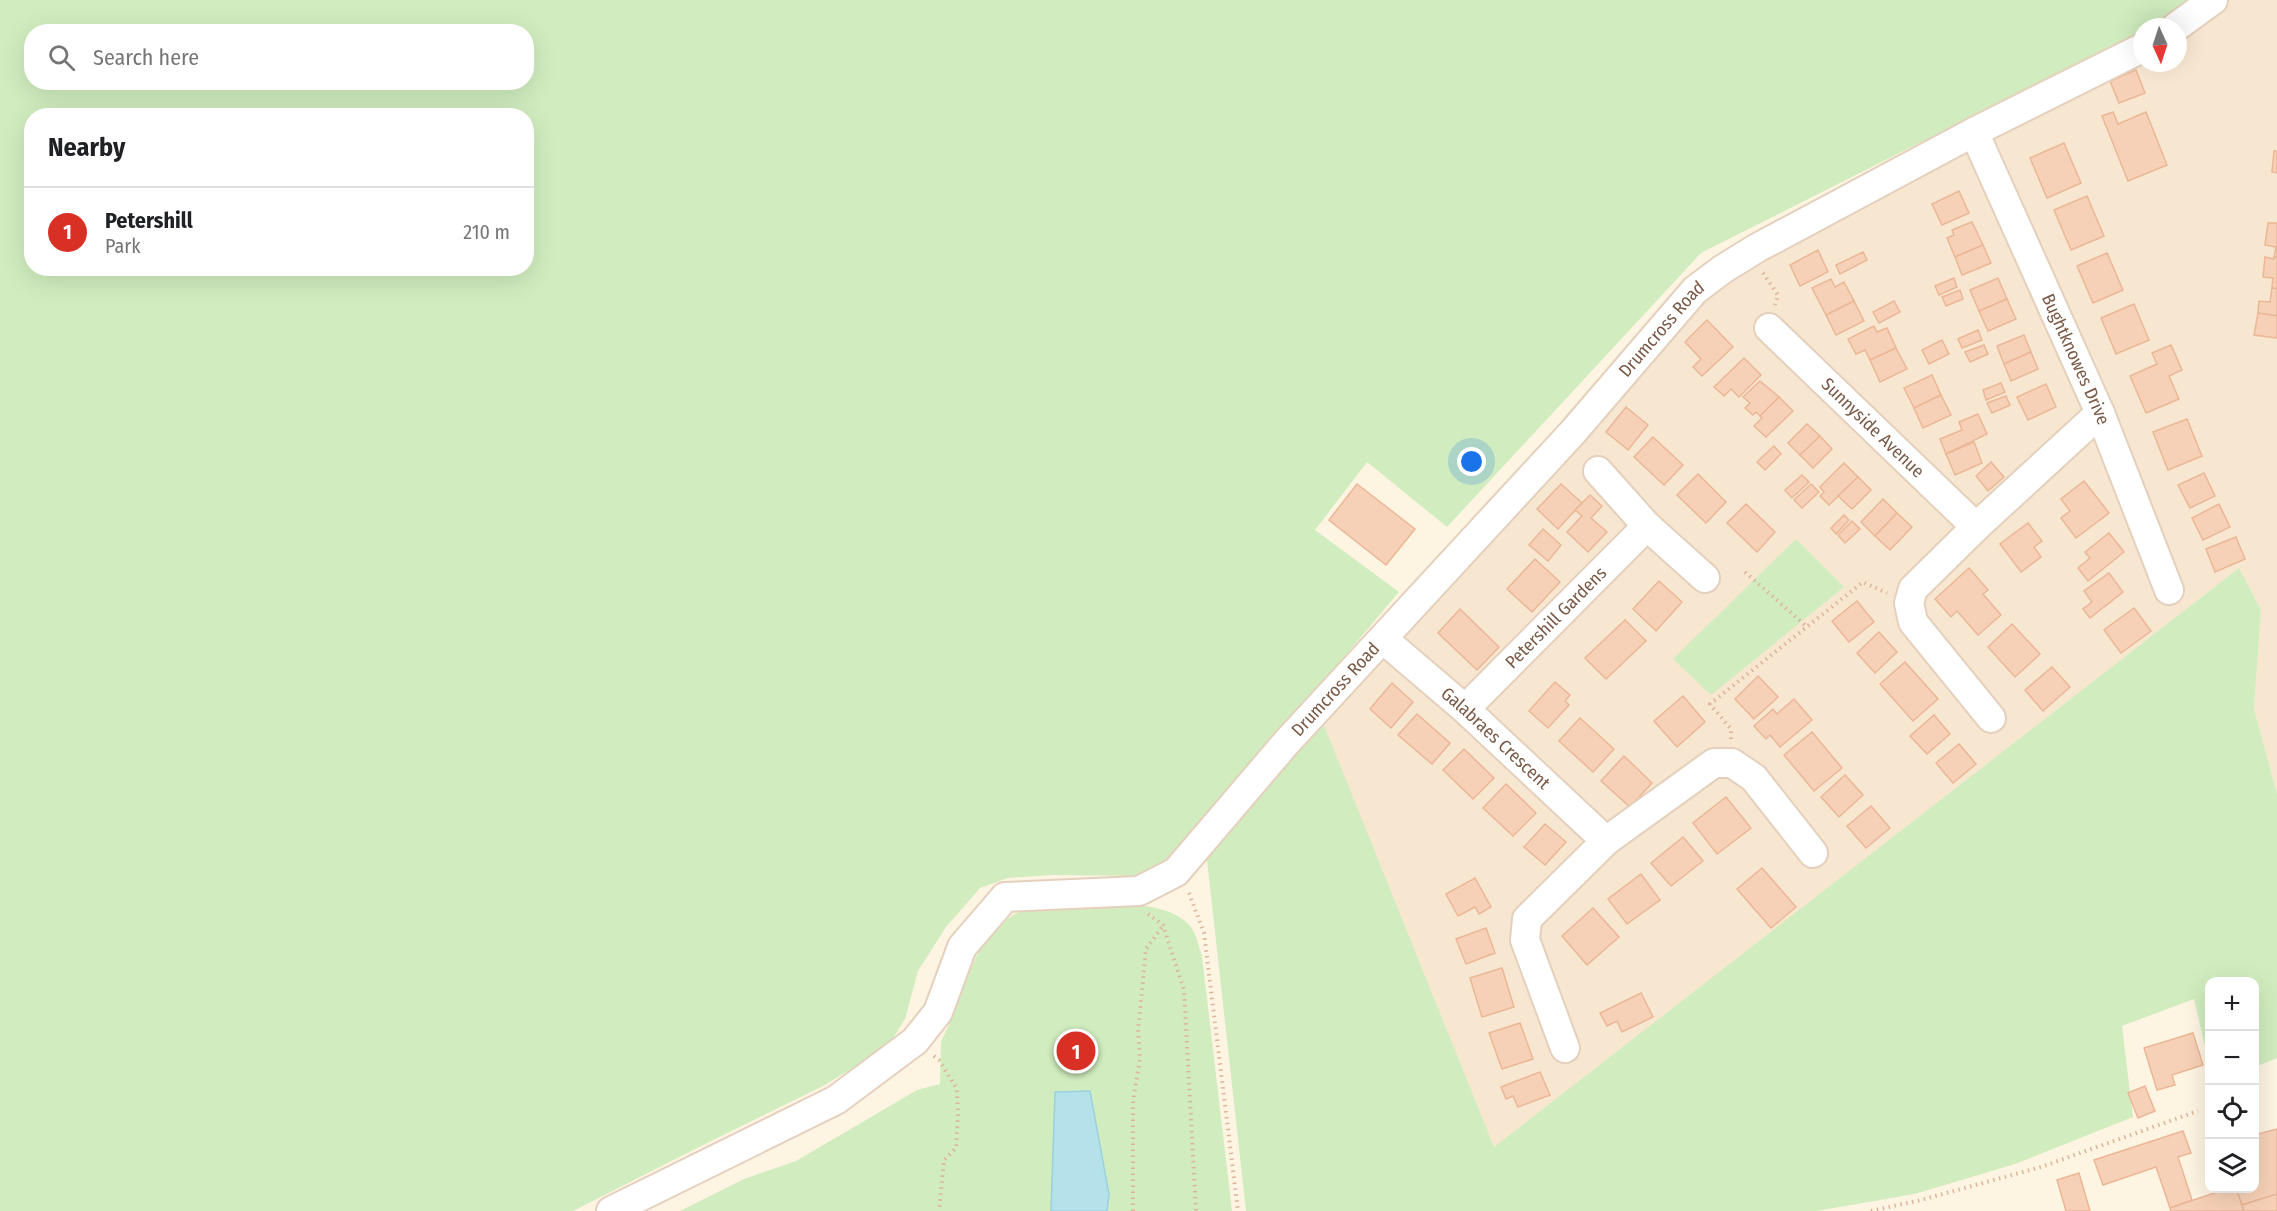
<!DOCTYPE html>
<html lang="en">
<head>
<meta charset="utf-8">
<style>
  :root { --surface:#fff; --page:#f6f6f6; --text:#202124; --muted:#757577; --line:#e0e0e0; --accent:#d93025 }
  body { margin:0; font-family:"Fira Sans Condensed",sans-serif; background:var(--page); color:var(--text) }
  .controls { position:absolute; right:18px; bottom:18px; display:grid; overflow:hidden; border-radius:12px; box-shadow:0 6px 24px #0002 }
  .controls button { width:54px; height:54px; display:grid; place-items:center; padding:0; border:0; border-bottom:2px solid var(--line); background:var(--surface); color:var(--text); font:30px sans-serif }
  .compass { position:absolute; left:2133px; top:18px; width:54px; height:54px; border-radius:50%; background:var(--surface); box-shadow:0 6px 24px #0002; rotate:177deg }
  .you { position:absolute; left:1472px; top:462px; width:21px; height:21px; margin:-15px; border:4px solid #fff; border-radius:50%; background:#1a73e8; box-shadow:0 0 0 9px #1a73e833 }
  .badge { display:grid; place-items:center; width:39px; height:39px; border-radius:50%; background:var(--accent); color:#fff; font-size:20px; font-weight:700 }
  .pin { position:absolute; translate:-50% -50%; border:3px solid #fff; box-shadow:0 2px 6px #0006 }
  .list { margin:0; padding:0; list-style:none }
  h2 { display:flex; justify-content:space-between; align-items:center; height:78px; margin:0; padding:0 24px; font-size:26px }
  h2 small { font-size:20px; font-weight:400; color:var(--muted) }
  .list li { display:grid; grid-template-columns:39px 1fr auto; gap:18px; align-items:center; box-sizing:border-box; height:90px; padding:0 24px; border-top:2px solid var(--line) }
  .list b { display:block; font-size:22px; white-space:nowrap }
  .list p { margin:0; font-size:20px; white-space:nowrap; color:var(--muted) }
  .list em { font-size:20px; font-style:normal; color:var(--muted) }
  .icon { flex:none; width:33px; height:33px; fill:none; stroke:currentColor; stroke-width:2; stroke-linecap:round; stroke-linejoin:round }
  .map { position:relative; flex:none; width:2277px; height:1211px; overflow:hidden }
  .search { position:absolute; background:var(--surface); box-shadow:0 6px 24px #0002; left:24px; top:24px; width:510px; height:66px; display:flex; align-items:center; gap:15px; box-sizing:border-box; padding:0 21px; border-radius:24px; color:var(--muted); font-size:22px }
  .panel { position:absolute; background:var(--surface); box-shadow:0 6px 24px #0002; left:24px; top:108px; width:510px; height:168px; border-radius:24px }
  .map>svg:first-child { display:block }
</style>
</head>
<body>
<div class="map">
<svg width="2277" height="1211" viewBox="0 0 2277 1211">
  <rect width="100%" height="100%" fill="#fef4e2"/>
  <path fill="#f7e6d0" d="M2213,0H2277V794L2254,709L2261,610L2239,568L1494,1148L1317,710L1723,269L2142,63H2178V27Z"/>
  <g fill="#d1edbf" fill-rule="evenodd">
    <path d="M0,0H2187C2174,13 2161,27 2142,27V31L1701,253L1447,527L1367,462L1315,530L1399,592L1187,843L1162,865L1136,876L1054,875L1008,878L980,888L946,927L918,971L905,1019L894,1037L876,1054L823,1086L707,1143L573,1211H0ZM32,32H526V82H32ZM32,116H526V268H32Z"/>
    <path d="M1796,539L1844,587L1711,695L1673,659Z"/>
    <path d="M2239,568L2261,610L2254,709L2277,794V1058L2255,1067L2254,982H2210L2209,1063L2194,999L2122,1026L2133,1117L2015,1164L1915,1194L1816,1211H1246L1206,851L1323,723L1494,1147Z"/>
    <path d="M1043,902C1079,903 1167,896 1190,926C1196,933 1199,947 1202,956L1232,1211H680L744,1179L796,1161L917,1090L940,1084L941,1042L955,1011L968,974L986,936L1013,915Z"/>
  </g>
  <path fill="#b4e1ea" stroke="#9ad1dd" stroke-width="1.5" d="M1090,1091L1109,1194L1107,1211H1051L1055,1092Z"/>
  <g fill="#f7d1b7" stroke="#ebb796" stroke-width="1.5">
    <path d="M2136,70L2145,93L2119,103L2110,81Z"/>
    <path d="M2113,112L2118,124L2146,112L2167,165L2128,181L2102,116Z"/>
    <path d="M2064,143L2081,183L2047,198L2030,158Z"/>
    <path d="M2274,151H2277V173L2272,172Z"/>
    <path d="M1959,191L1969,213L1942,225L1932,204Z"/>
    <path d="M2087,196L2104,236L2071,250L2054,210Z"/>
    <path d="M1972,222L1983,245L1955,257L1947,238L1954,235L1952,230Z"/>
    <path d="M2268,223H2277V257H2274L2276,247L2265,245Z"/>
    <path d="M1983,245L1991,263L1962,275L1955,257Z"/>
    <path d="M1818,250L1828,272L1800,286L1790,265Z"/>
    <path d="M1863,252L1867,260L1840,274L1836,265Z"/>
    <path d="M2107,253L2123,290L2093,303L2077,266Z"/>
    <path d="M2265,257L2274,259V257H2277V289L2272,288L2273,278L2263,277Z"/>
    <path d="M1954,278L1957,287L1939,295L1935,286Z"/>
    <path d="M1998,278L2007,299L1979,311L1970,290Z"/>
    <path d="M1831,279L1835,287L1844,282L1854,301L1826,315L1812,288Z"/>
    <path d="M2272,288L2277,289V316L2258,313L2259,301L2270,302Z"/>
    <path d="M1960,290L1963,299L1946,306L1942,297Z"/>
    <path d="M2007,299L2016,319L1988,331L1979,311Z"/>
    <path d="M1854,301L1864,321L1836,335L1826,315Z"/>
    <path d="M1894,301L1900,312L1879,323L1873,312Z"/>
    <path d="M2134,304L2149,340L2116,354L2101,318Z"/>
    <path d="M2258,313L2277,316V338L2254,335Z"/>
    <path d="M1707,320L1733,347L1702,376L1693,367L1701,359L1685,342Z"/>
    <path d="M1874,326L1877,332L1887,328L1896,348L1870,360L1865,350L1856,354L1848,339Z"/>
    <path d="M1978,330L1982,340L1962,348L1958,339Z"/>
    <path d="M2024,335L2031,352L2004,364L1997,346Z"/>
    <path d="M1942,340L1949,354L1929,364L1922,350Z"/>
    <path d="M1984,345L1988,354L1970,362L1965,352Z"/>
    <path d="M2171,345L2182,370L2169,376L2179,399L2146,413L2130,376L2157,364L2152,353Z"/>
    <path d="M1896,348L1907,369L1880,382L1870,360Z"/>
    <path d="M2031,352L2038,369L2011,381L2004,364Z"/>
    <path d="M1744,358L1761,375L1739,397L1731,389L1724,396L1714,387Z"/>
    <path d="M1932,375L1941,395L1914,408L1904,388Z"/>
    <path d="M1760,381L1779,397L1760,416L1756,412L1753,415L1745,408L1750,403L1743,397Z"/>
    <path d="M2001,383L2005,392L1986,400L1983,390Z"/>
    <path d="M2046,384L2056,407L2028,420L2017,397Z"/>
    <path d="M1941,395L1951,415L1923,428L1914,408Z"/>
    <path d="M2006,396L2010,405L1992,413L1987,403Z"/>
    <path d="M1779,397L1793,411L1766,437L1754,426L1762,418L1760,416Z"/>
    <path d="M1626,407L1648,425L1628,450L1606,432Z"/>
    <path d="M1978,414L1987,434L1946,454L1940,439L1962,430L1959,422Z"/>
    <path d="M2187,419L2202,456L2168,470L2153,432Z"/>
    <path d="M1807,424L1820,436L1800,455L1788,443Z"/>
    <path d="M1820,436L1832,449L1813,468L1800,455Z"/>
    <path d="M1653,437L1683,465L1664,485L1634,457Z"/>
    <path d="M1974,442L1982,463L1955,475L1946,454Z"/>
    <path d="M1774,446L1781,454L1765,470L1757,462Z"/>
    <path d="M1991,462L2004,477L1988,491L1976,476Z"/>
    <path d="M1844,463L1858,477L1829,505L1820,496L1824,492L1820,487Z"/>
    <path d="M2204,473L2215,496L2190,508L2178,485Z"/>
    <path d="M1698,474L1726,502L1706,523L1677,495Z"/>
    <path d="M1802,475L1809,482L1792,498L1785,490Z"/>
    <path d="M1858,477L1871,490L1852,509L1838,496Z"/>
    <path d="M2084,481L2109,513L2076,538L2061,518L2070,511L2061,499Z"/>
    <path d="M1357,484L1415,529L1386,565L1329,520Z"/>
    <path d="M1561,484L1582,503L1558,529L1537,509Z"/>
    <path d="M1811,484L1819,492L1802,508L1794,500Z"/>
    <path d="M1590,495L1602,506L1591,518L1607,532L1588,552L1567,532L1582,516L1575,510Z"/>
    <path d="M1883,499L1897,513L1875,536L1861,522Z"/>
    <path d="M1746,504L1775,532L1757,552L1727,523Z"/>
    <path d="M2219,504L2230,527L2203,540L2192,518Z"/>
    <path d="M1897,513L1912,527L1890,550L1875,536Z"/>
    <path d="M1844,515L1849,520L1836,534L1831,528Z"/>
    <path d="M1852,521L1860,529L1845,543L1838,535Z"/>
    <path d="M2028,523L2042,541L2034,547L2041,557L2021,572L2000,544Z"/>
    <path d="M1543,529L1561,545L1548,561L1529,545Z"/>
    <path d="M2109,533L2124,552L2088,581L2078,568L2090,558L2085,552Z"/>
    <path d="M2236,537L2245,559L2215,572L2206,549Z"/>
    <path d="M1535,559L1560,582L1532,612L1507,589Z"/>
    <path d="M1969,568L1988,590L1983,594L2001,615L1978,635L1957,611L1951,617L1935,599Z"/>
    <path d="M2109,573L2123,592L2090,618L2083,609L2092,602L2084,591Z"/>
    <path d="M1659,581L1682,602L1656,631L1633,609Z"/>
    <path d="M1857,601L1874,622L1849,642L1832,621Z"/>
    <path d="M2134,608L2151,631L2121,653L2104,630Z"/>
    <path d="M1460,609L1499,647L1477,670L1438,633Z"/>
    <path d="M1625,620L1646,641L1606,679L1585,658Z"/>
    <path d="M2012,624L2040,654L2015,677L1988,647Z"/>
    <path d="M1879,632L1897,652L1875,673L1857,653Z"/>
    <path d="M1905,662L1938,699L1913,721L1880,684Z"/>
    <path d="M2052,667L2070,687L2043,711L2025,690Z"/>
    <path d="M1758,676L1778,697L1754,719L1735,699Z"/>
    <path d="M1555,682L1570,695L1565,701L1569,705L1548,728L1529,711Z"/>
    <path d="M1392,683L1413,702L1391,728L1370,709Z"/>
    <path d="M1683,696L1705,722L1677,747L1654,721Z"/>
    <path d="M1794,699L1812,720L1780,747L1770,735L1766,739L1754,726L1773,709L1777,714Z"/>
    <path d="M1417,714L1450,743L1432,764L1398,735Z"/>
    <path d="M1934,715L1950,734L1927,754L1910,736Z"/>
    <path d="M1580,718L1614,749L1593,772L1559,741Z"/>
    <path d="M1812,732L1842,768L1814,791L1784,755Z"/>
    <path d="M1959,744L1976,764L1953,783L1936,763Z"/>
    <path d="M1464,749L1494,778L1473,799L1443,770Z"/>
    <path d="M1624,756L1652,783L1630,807L1601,781Z"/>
    <path d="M1845,775L1863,795L1839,817L1821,797Z"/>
    <path d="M1506,784L1536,813L1513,836L1483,808Z"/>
    <path d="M1726,797L1751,828L1717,854L1693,823Z"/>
    <path d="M1871,806L1890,828L1866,848L1847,826Z"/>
    <path d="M1545,824L1566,842L1545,865L1524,847Z"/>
    <path d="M1683,837L1703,861L1671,886L1651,863Z"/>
    <path d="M1762,868L1796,907L1771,928L1737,889Z"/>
    <path d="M1641,874L1660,900L1627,924L1608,899Z"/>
    <path d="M1475,878L1491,907L1479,914L1475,907L1458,916L1446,894Z"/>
    <path d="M1593,908L1619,937L1587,965L1562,936Z"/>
    <path d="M1486,928L1495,953L1466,964L1456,939Z"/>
    <path d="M1502,968L1514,1007L1482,1017L1470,978Z"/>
    <path d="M1641,993L1653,1017L1622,1032L1617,1021L1607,1026L1600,1013Z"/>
    <path d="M1520,1023L1533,1059L1502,1069L1489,1033Z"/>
    <path d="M2193,1033L2203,1065L2172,1075L2175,1085L2157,1090L2144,1048Z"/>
    <path d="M1540,1072L1550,1095L1518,1107L1513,1096L1506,1099L1501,1087Z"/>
    <path d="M2145,1086L2155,1111L2138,1118L2128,1093Z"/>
    <path d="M2277,1129V1194L2242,1205L2236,1188H2254V1135Z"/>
    <path d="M2183,1131L2191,1153L2178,1157L2192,1200L2170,1208L2156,1167L2103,1185L2094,1160Z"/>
    <path d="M2079,1173L2090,1211H2066L2057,1180Z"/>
    <path d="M2229,1188H2236L2244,1211H2171L2170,1208Z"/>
    <path d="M2277,1194V1211H2244L2242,1205Z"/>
  </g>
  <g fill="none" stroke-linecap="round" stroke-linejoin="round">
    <defs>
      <g id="minor">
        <path d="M2176,27L2213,0"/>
        <path id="s1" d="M1974,132L2100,413L2169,590"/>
        <path id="s2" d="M1769,328L1976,527"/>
        <path d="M1598,471L1647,526L1705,578"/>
        <path id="s3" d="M1383,639L1465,709L1606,841"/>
        <path id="s4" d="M1465,709L1647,526"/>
        <path d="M1991,718L1913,622L1909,603L1913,589L1976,527L2100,413"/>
        <path d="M1565,1048L1525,940L1527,919L1606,841L1714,763H1732L1754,778L1813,853"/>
        <path id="s5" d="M611,1211L836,1100L915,1041L938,1012L962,947L1005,897L1139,891L1176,872L1286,743L1573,432L1695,290L1723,269L1757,248L1974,132L2142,48"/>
      </g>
    </defs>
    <use href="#minor" stroke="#e4d0bd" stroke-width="32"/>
    <g stroke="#dcb49a" stroke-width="4" stroke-dasharray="1.5 4.5" stroke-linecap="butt">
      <path d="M1763,273L1778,295L1775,305"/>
      <path d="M1745,572L1806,626"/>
      <path d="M1731,739V729L1710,704L1863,582L1887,593"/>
      <path d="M1189,893L1204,933L1238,1211"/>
      <path d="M1148,914L1163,925L1184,990L1196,1211"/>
      <path d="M934,1056L939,1060L957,1089L958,1116L956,1148L944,1160L939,1211"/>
      <path d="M1133,1211V1101L1140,1059L1138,1030L1146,949L1163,926"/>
      <path d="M1871,1211L1921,1200L2041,1167L2198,1111"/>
    </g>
    <use href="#minor" stroke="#fff" stroke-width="28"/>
  </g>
  <g text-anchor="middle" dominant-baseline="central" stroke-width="4.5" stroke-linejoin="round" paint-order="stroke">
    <g font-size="18" fill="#795946" stroke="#fff7ea">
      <text stroke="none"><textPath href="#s5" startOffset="1426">Drumcross Road</textPath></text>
      <text stroke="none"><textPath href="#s1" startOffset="249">Bughtknowes Drive</textPath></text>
      <text stroke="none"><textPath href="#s2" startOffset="144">Sunnyside Avenue</textPath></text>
      <text stroke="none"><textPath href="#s4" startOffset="129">Petershill Gardens</textPath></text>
      <text stroke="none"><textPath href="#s5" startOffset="940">Drumcross Road</textPath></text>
      <text stroke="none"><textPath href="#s3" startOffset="150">Galabraes Crescent</textPath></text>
    </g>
  </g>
</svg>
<div class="controls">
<button>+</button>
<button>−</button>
<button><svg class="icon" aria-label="locate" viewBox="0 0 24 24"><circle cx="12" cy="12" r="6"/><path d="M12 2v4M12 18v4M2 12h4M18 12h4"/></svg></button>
<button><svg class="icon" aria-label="layers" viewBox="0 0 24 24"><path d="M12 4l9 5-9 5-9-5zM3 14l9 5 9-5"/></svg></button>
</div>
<svg class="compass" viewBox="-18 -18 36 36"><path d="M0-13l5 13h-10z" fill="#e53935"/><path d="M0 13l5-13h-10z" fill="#757577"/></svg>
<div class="you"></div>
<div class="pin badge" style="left:1076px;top:1051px">1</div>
<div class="search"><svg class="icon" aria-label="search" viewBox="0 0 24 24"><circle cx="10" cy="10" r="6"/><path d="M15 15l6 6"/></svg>Search here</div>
<section class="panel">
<h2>Nearby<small></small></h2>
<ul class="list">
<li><span class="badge">1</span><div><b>Petershill</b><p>Park</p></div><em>210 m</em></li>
</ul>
</section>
</div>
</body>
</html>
